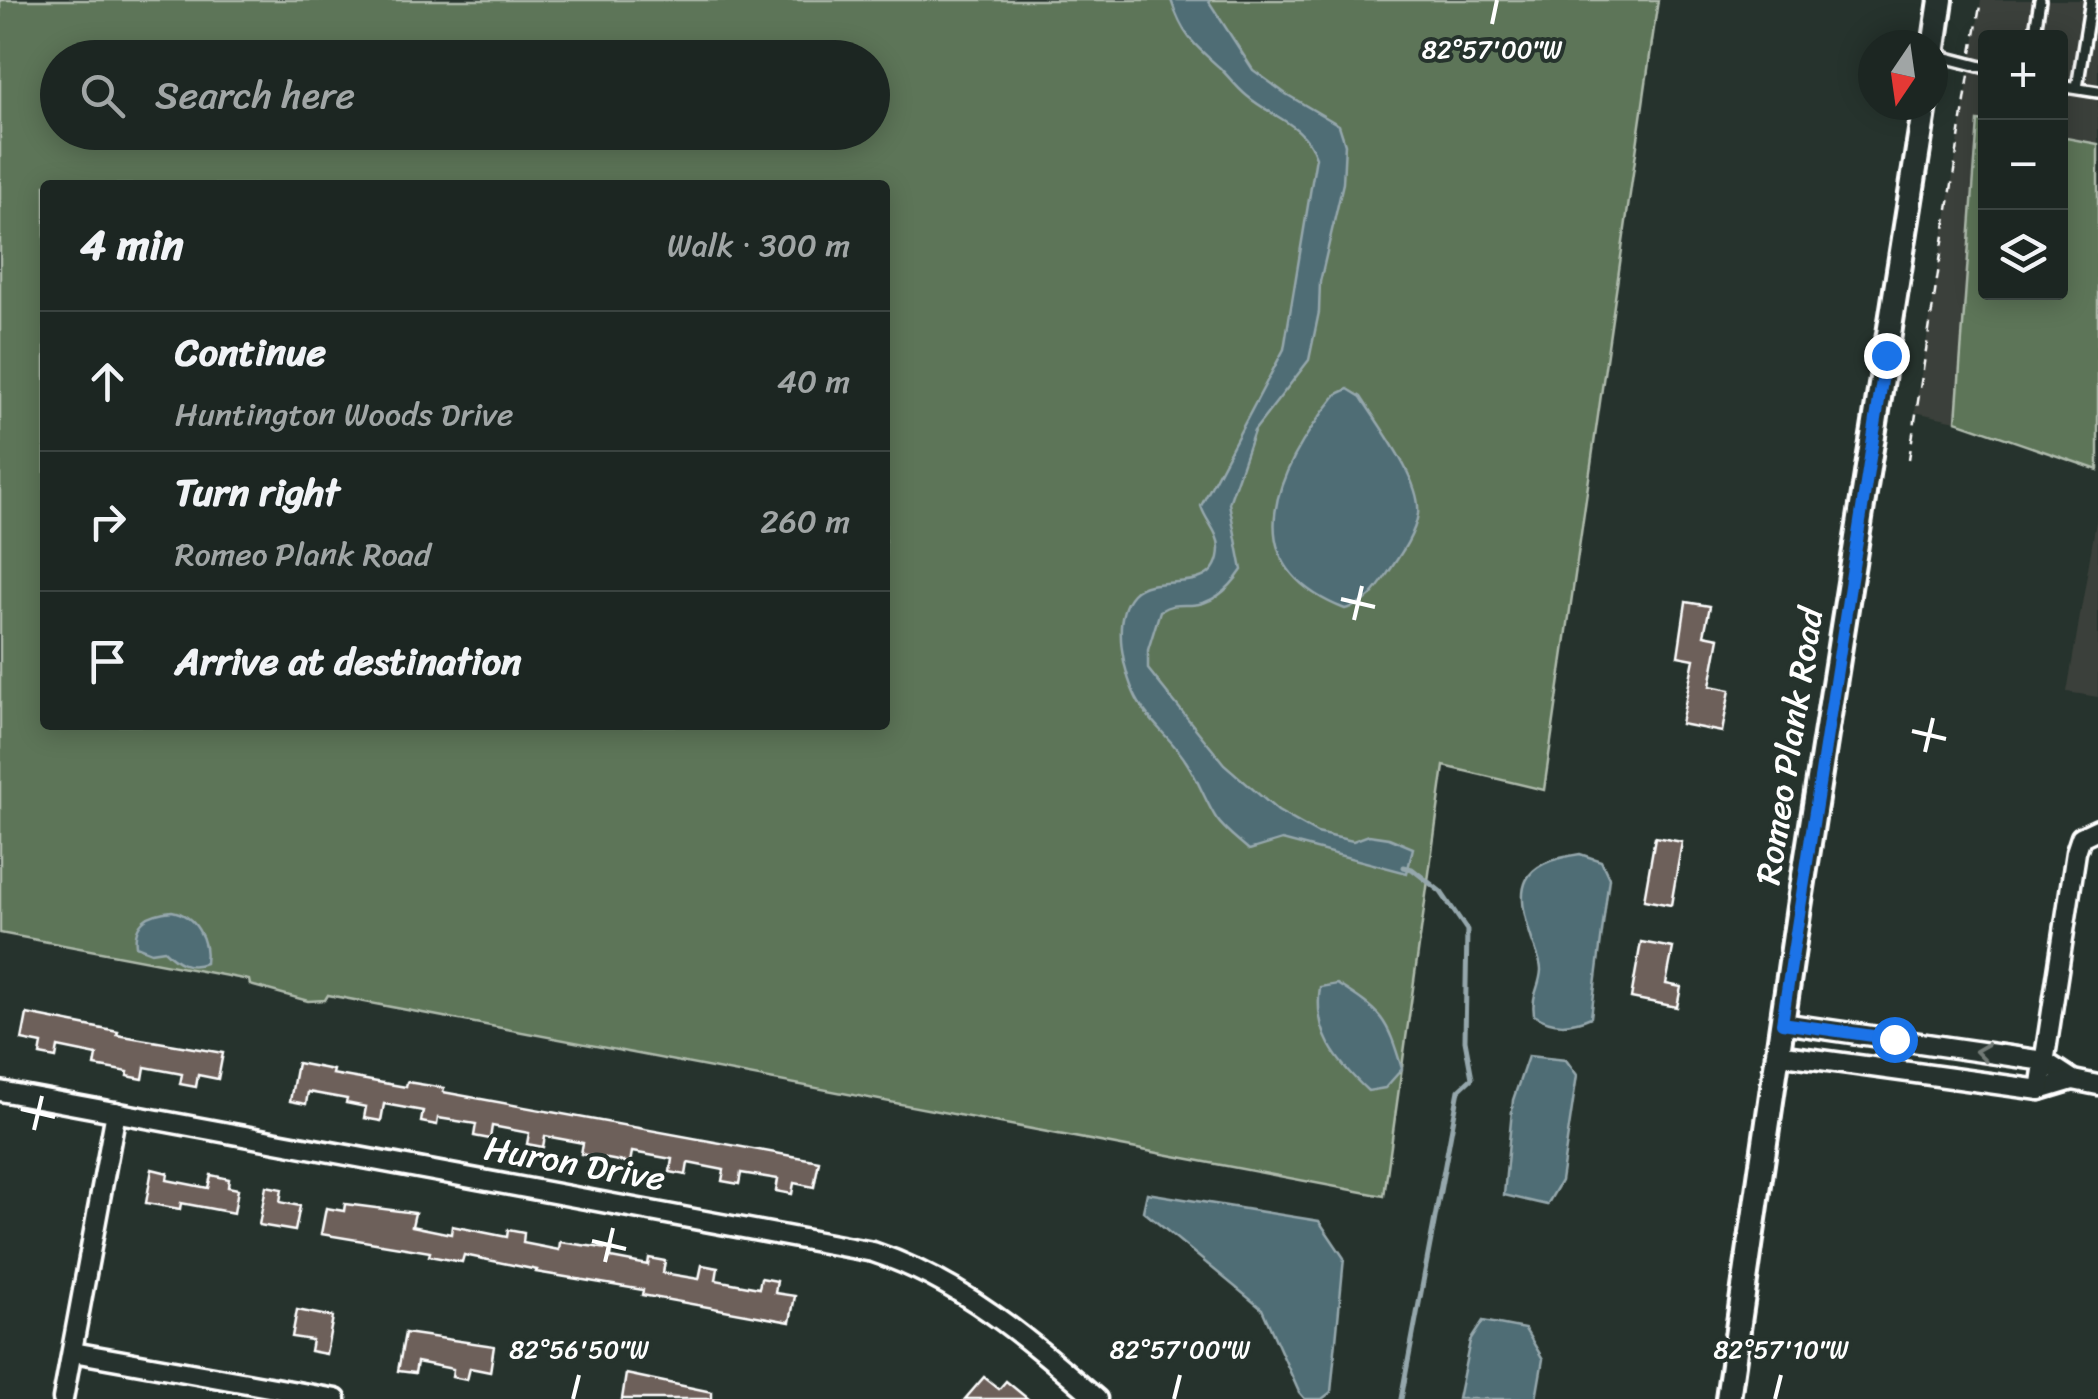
<!DOCTYPE html>
<html lang="en">
<head>
<meta charset="utf-8">
<style>
  :root { --surface:#1c2622; --page:#29322f; --text:#f1f3f6; --muted:#a0a5a5; --line:#3a4340 }
  body { margin:0; font-family:Sriracha,sans-serif; background:var(--page); color:var(--text) }
  .controls { position:absolute; right:30px; top:30px; display:grid; overflow:hidden; border-radius:10px; box-shadow:0 5px 25px #0003 }
  .controls button { width:90px; height:90px; display:grid; place-items:center; padding:0; border:0; border-bottom:2px solid var(--line); background:var(--surface); color:var(--text); font:50px sans-serif }
  .compass { position:absolute; left:1858px; top:30px; width:90px; height:90px; border-radius:50%; background:var(--surface); box-shadow:0 5px 25px #0003; rotate:193deg }
  .stop { position:absolute; width:30px; height:30px; margin:-22px; border:8px solid #1a73e8; border-radius:50%; background:#fff }
  .stop.end { background:#1a73e8; border-color:#fff; box-shadow:0 2px 10px #0008 }
  .list { margin:0; padding:0; list-style:none }
  h2 { display:flex; justify-content:space-between; align-items:center; height:130px; margin:0; padding:0 40px; font-size:42px }
  h2 small { font-size:32px; font-weight:400; color:var(--muted) }
  .list li { display:grid; grid-template-columns:65px 1fr auto; gap:30px; align-items:center; box-sizing:border-box; height:140px; padding:0 40px; border-top:2px solid var(--line) }
  .list b { display:block; font-size:38px; white-space:nowrap }
  .list p { margin:0; font-size:32px; white-space:nowrap; color:var(--muted) }
  .list em { font-size:32px; font-style:normal; color:var(--muted) }
  .icon { flex:none; width:55px; height:55px; fill:none; stroke:currentColor; stroke-width:2; stroke-linecap:round; stroke-linejoin:round }
  .map { position:relative; flex:none; width:2098px; height:1399px; overflow:hidden }
  .search { position:absolute; background:var(--surface); box-shadow:0 5px 25px #0003; left:40px; top:40px; width:850px; height:110px; display:flex; align-items:center; gap:25px; box-sizing:border-box; padding:0 35px; border-radius:55px; color:var(--muted); font-size:38px }
  .panel { position:absolute; background:var(--surface); box-shadow:0 5px 25px #0003; left:40px; top:180px; width:850px; height:550px; border-radius:10px }
  .map>svg:first-child { display:block }
</style>
</head>
<body>
<div class="map">
<svg width="2098" height="1399" viewBox="0 0 2098 1399">
  <rect width="100%" height="100%" fill="#26332d"/>
  <filter id="ink" filterUnits="userSpaceOnUse"><feTurbulence type="fractalNoise" baseFrequency=".01" numOctaves="2"/><feDisplacementMap in="SourceGraphic" scale="20" xChannelSelector="R" yChannelSelector="G"/><feConvolveMatrix kernelMatrix="1 2 1 2 8 2 1 2 1" color-interpolation-filters="sRGB"/></filter>
  <g filter="url(#ink)">
    <g fill="#3b403a" fill-rule="evenodd">
      <path d="M1981,0H2098V470L1956,421L1915,412ZM1986,38H2060V292H1986Z"/>
      <path d="M2098,510V697L2067,692Z"/>
    </g>
    <g fill="#5d7458" stroke="#aebaac" stroke-width="2.5" fill-rule="evenodd">
      <path d="M0,0H1658L1544,790L1444,766L1384,1196L328,995L325,1000L308,1001L250,985L249,980L0,933ZM58,58H872V132H58ZM45,185H885V725H45Z"/>
      <path d="M1978,121L1986,122V292H2060L2061,137L2098,144V470L1956,421Z"/>
    </g>
    <g fill="#4f6d75" stroke="#95a7ac" stroke-width="2.5">
      <path d="M1171,0H1208L1253,70L1286,94L1339,125L1345,144L1343,183L1320,282L1319,312L1309,360L1254,431L1229,503L1242,570C1230,588 1214,604 1191,605C1177,605 1171,604 1160,611L1148,650V669L1224,764L1278,811L1317,833L1353,841L1369,835L1389,838L1413,848L1407,873L1282,840L1249,850C1238,840 1224,830 1216,818C1205,800 1198,780 1187,763C1174,741 1152,725 1139,703C1124,677 1110,619 1133,594C1155,570 1218,600 1219,548C1219,533 1205,520 1201,506L1284,349L1316,157C1304,123 1273,118 1247,96C1237,88 1229,77 1220,68C1193,44 1183,36 1171,0Z"/>
      <path d="M1348,389L1361,397C1379,426 1422,481 1418,514C1415,534 1401,554 1390,570C1377,589 1369,604 1345,609C1229,564 1278,466 1337,394Z"/>
      <path d="M1580,854L1601,861L1609,878L1591,1017C1571,1026 1553,1027 1534,1015C1531,994 1540,988 1541,970C1541,961 1535,949 1532,940C1514,886 1519,863 1580,854Z"/>
      <path d="M172,911C195,915 209,940 205,963C188,970 176,962 164,950L151,952L136,946C133,921 149,913 172,911Z"/>
      <path d="M1337,984C1382,1012 1387,1018 1402,1069L1385,1088L1368,1091C1336,1061 1313,1033 1320,987Z"/>
      <path d="M1528,1056L1566,1060L1577,1075L1561,1181L1547,1205L1504,1195L1513,1100Z"/>
      <path d="M1147,1193L1319,1221L1344,1258L1331,1392L1322,1399H1305L1299,1392L1262,1309L1143,1211Z"/>
      <path d="M1483,1321L1525,1329L1543,1359L1536,1399H1458L1470,1341Z"/>
    </g>
    <g fill="none" stroke-linecap="round" stroke-linejoin="round">
      <path stroke="#95a7ac" stroke-width="5" d="M1401,1399L1459,1090L1472,1078L1465,1040L1467,930L1441,892L1412,869L1404,867"/>
    </g>
    <g fill="#6d605a" stroke="#fff" stroke-width="2.5">
      <path d="M1686,602L1710,606L1704,635L1719,638L1710,686L1730,690L1722,732L1681,724L1694,659L1678,656Z"/>
      <path d="M1655,837L1682,842L1671,905L1644,900Z"/>
      <path d="M1641,942L1673,948L1666,984L1681,987L1677,1007L1631,998Z"/>
      <path d="M27,1014L118,1032L117,1035L223,1053L218,1079L198,1075L196,1087L180,1084L182,1074L145,1067L143,1079L127,1076L128,1072L95,1066L97,1055L58,1047L56,1058L40,1055L42,1044L22,1040Z"/>
      <path d="M297,1063L333,1070L332,1074L406,1087L407,1082L444,1088L443,1092L819,1161L814,1187L794,1183L792,1194L776,1191L778,1179L741,1173L739,1184L722,1181L724,1170L688,1163L686,1175L670,1172L672,1159L632,1152L630,1163L613,1160L581,1154L583,1143L545,1136L543,1147L527,1144L529,1133L492,1126L490,1139L474,1136L476,1124L438,1118L437,1125L421,1122L423,1111L384,1104L381,1121L364,1118L366,1107L346,1103L347,1099L308,1092L306,1104L290,1101Z"/>
      <path d="M152,1169L168,1173L167,1180L208,1188L211,1175L229,1179L228,1187L238,1189L234,1213L181,1203L180,1209L146,1203Z"/>
      <path d="M266,1186L282,1189L280,1202L300,1206L295,1231L259,1225Z"/>
      <path d="M345,1204L415,1213L412,1226L451,1234L452,1226L507,1237L508,1230L524,1233L523,1243L559,1250L560,1242L596,1247L612,1250L611,1258L648,1265L649,1258L665,1261L663,1273L699,1279L702,1265L718,1268L716,1280L759,1288L761,1278L777,1281L775,1293L795,1296L790,1322L642,1295L643,1290L536,1272L537,1270L464,1255L462,1262L429,1256L430,1252L321,1234L326,1208L344,1211Z"/>
      <path d="M297,1310L333,1317L326,1354L310,1351L312,1340L292,1337Z"/>
      <path d="M405,1333L494,1346L490,1372L470,1368L467,1380L452,1377L453,1369L417,1362L415,1373L398,1371Z"/>
      <path d="M626,1374L712,1392V1399H622Z"/>
      <path d="M984,1377L999,1389L1006,1381L1028,1399H965Z"/>
    </g>
    <g fill="none" stroke-linecap="round" stroke-linejoin="round">
      <defs>
        <g id="service">
          <path d="M2034,38L2040,0"/>
          <path d="M1936,55L1986,68"/>
          <path d="M2060,86L2098,92"/>
          <path d="M2077,88L2091,0"/>
        </g>
        <g id="minor">
          <path d="M1782,1023L2044,1061L2073,1080L2098,1085"/>
          <path d="M1777,1054L2040,1090L2073,1080"/>
          <path d="M2040,1090L2076,852L2081,837L2098,829"/>
          <path d="M0,1091L873,1252C961,1281 1028,1339 1097,1399"/>
          <path d="M73,1352L336,1399"/>
          <path d="M63,1399L116,1112"/>
        </g>
        <g id="tertiary">
          <path d="M1933,54L1941,0"/>
          <path d="M1728,1399L1799,907L1925,105"/>
        </g>
      </defs>
      <use href="#service" stroke="#fff" stroke-width="16"/>
      <use href="#minor" stroke="#fff" stroke-width="25"/>
      <use href="#tertiary" stroke="#fff" stroke-width="30"/>
      <g stroke="#fff" stroke-width="2.5" stroke-dasharray="10 8" stroke-linecap="butt">
        <path d="M1972,53L1981,0"/>
        <path d="M1909,459L1969,75"/>
      </g>
      <use href="#service" stroke="#26332d" stroke-width="9"/>
      <use href="#minor" stroke="#26332d" stroke-width="18"/>
      <use href="#tertiary" stroke="#26332d" stroke-width="22"/>
    </g>
    <defs><path id="oneway-chevron" d="M-2-3.5L2.5 0L-2 3.5" fill="none" stroke-width="1.6" stroke-linecap="round" stroke-linejoin="round" transform="scale(2.5)"/></defs>
    <use stroke="#727a76" href="#oneway-chevron" transform="translate(1982 1052) rotate(-172)"/>
  </g>
  <g fill="none" stroke-linecap="round" stroke-linejoin="round" filter="url(#ink)">
    <path stroke="#1a73e8" stroke-width="12" d="M1886,355L1782,1023L1894,1039"/>
  </g>
  <path fill="none" stroke="#fff" stroke-width="4" d="M1492,24L1497,0M1341,599L1375,607M1354,620L1362,586M1912,731L1946,739M1925,752L1933,718M21,1109L55,1117M34,1130L42,1096M592,1241L626,1249M605,1262L613,1228M573,1399L579,1375M1174,1399L1180,1375M1775,1399L1781,1375"/>
  <g text-anchor="middle" dominant-baseline="central" stroke-width="8" stroke-linejoin="round" paint-order="stroke">
    <g font-size="35" fill="#fff" stroke="#26332d">
      <text transform="translate(1789 746) rotate(-81)">Romeo Plank Road</text>
      <text transform="translate(575 1163) rotate(10)">Huron Drive</text>
    </g>
  </g>
  <g font-size="25" text-anchor="middle" fill="#fff" stroke="#26332d" stroke-width="8" stroke-linejoin="round" paint-order="stroke">
    <text x="1492" y="58">82°57'00"W</text>
    <text x="579" y="1358">82°56'50"W</text>
    <text x="1180" y="1358">82°57'00"W</text>
    <text x="1781" y="1358">82°57'10"W</text>
  </g>
</svg>
<div class="controls">
<button>+</button>
<button>−</button>
<button><svg class="icon" aria-label="layers" viewBox="0 0 24 24"><path d="M12 4l9 5-9 5-9-5zM3 14l9 5 9-5"/></svg></button>
</div>
<svg class="compass" viewBox="-18 -18 36 36"><path d="M0-13l5 13h-10z" fill="#e53935"/><path d="M0 13l5-13h-10z" fill="#a0a5a5"/></svg>
<div class="stop" style="left:1894px;top:1039px"></div>
<div class="stop end" style="left:1886px;top:355px"></div>
<div class="search"><svg class="icon" aria-label="search" viewBox="0 0 24 24"><circle cx="10" cy="10" r="6"/><path d="M15 15l6 6"/></svg>Search here</div>
<section class="panel">
<h2>4 min<small>Walk · 300 m</small></h2>
<ul class="list">
<li><svg class="icon" aria-label="ahead" viewBox="0 0 24 24"><path d="M12 20V5M6 11l6-6 6 6"/></svg><div><b>Continue</b><p>Huntington Woods Drive</p></div><em>40 m</em></li>
<li><svg class="icon" aria-label="right" viewBox="0 0 24 24"><path d="M7 20v-9h11M14 6l5 5-5 5"/></svg><div><b>Turn right</b><p>Romeo Plank Road</p></div><em>260 m</em></li>
<li><svg class="icon" aria-label="arrive" viewBox="0 0 24 24"><path d="M6 21V4h12l-3 4 3 4H6"/></svg><div><b>Arrive at destination</b></div></li>
</ul>
</section>
</div>
</body>
</html>
